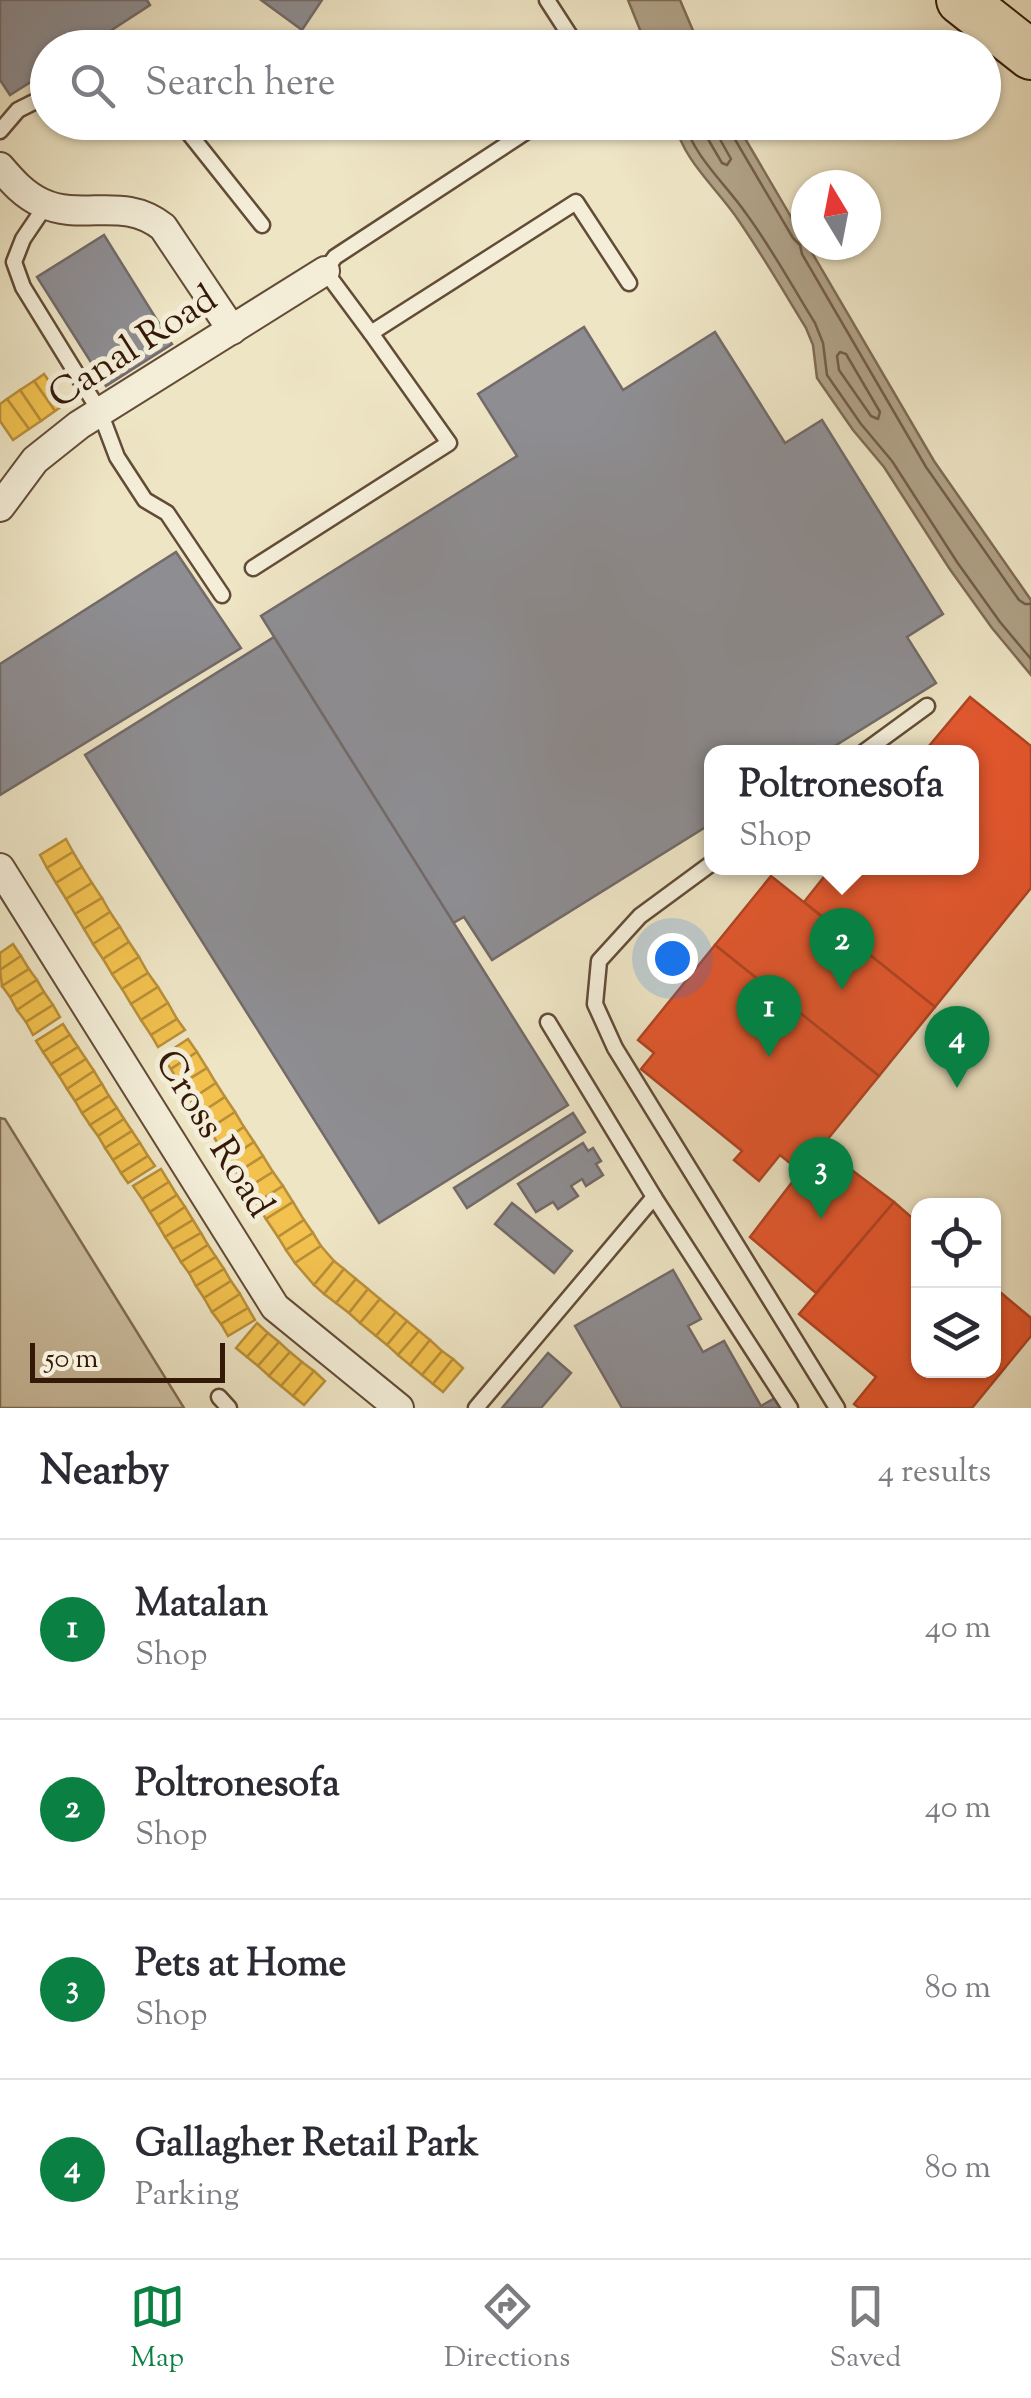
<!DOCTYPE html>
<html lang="en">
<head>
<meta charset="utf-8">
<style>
  :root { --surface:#fff; --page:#f2f2f3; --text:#2b2b33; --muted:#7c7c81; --line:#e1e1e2; --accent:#0b8043 }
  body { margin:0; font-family:"Sorts Mill Goudy",serif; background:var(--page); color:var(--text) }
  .controls { position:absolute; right:30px; bottom:30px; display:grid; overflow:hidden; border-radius:20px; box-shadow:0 2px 8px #0004 }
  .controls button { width:90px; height:90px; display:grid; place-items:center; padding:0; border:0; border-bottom:2px solid var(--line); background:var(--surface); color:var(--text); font:50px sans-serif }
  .compass { position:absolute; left:791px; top:170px; width:90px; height:90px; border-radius:50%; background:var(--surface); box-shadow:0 2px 8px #0004; rotate:350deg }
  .scale { position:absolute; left:30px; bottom:25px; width:195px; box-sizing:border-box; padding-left:10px; border:5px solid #351908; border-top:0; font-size:28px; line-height:35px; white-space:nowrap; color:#351908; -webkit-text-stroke:8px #f4eed9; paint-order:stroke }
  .you { position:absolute; left:672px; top:958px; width:35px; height:35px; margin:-25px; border:8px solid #fff; border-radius:50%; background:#1a73e8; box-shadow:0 0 0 15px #1a73e833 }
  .badge { display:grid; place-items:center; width:65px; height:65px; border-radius:50%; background:var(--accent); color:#fff; font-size:32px; font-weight:700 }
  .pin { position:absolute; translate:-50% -82px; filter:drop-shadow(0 2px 5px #0008) }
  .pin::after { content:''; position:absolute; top:52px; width:35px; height:30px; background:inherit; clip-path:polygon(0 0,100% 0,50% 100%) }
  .popup { position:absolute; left:704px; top:745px; width:275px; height:130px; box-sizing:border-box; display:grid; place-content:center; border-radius:20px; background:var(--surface); filter:drop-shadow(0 2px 8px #0005); font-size:32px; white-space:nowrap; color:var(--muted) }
  .popup b { font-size:38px; color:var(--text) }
  .popup::after { content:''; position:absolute; left:50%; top:100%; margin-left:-20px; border:20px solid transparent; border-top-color:var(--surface) }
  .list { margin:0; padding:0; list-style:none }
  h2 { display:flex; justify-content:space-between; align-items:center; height:130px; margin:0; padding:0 40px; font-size:42px }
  h2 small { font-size:32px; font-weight:400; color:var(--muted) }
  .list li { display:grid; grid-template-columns:65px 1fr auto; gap:30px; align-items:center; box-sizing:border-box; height:180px; padding:0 40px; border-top:2px solid var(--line) }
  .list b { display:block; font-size:38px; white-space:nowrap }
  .list p { margin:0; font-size:32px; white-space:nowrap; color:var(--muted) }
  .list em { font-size:32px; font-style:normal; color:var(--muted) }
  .icon { flex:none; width:55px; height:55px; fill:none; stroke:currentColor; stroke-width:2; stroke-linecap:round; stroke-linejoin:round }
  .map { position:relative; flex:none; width:1031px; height:1408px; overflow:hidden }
  .search { position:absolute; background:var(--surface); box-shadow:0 2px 8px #0004; left:30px; right:30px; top:30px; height:110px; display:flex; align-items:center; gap:25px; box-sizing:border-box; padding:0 35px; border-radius:55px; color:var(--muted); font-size:38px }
  .sheet { height:850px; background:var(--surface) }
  nav { display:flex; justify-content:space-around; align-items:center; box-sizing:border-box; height:140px; border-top:2px solid var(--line); background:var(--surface); font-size:28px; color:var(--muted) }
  nav a { display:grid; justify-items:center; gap:5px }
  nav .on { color:var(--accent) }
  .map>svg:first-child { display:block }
</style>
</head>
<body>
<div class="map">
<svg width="1031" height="1408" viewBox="0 0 1031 1408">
  <rect width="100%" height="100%" fill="#eee5c5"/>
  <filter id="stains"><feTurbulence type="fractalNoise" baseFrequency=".002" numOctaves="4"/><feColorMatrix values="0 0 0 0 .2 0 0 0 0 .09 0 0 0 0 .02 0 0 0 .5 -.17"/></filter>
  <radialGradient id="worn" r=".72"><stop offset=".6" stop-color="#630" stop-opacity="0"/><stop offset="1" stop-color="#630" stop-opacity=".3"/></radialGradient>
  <path fill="#cfc2a5" stroke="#826e56" stroke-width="2.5" d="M0,1118L5,1119L184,1408H0Z"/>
  <g fill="#afa085" stroke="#7e6a53" stroke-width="2.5">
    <path d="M628,0H680L700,47H647Z"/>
    <path d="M675,123H736L934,461L1031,600V675L992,628L949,568L884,467L853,430L817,378L813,345L806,328C784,292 763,256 739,221C718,189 683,161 675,123Z"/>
  </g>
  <g fill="#f2c14e" stroke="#b98f39" stroke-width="2.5">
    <path d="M44,374L65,404L55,411L34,381Z"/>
    <path d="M34,381L55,411L41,421L20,390Z"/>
    <path d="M20,390L41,421L29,429L7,399Z"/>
    <path d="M7,399L29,429L13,440L0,421V404Z"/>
    <path d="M66,839L73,852L47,868L40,855Z"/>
    <path d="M73,852L82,867L56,883L47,868Z"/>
    <path d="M82,867L92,883L66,899L56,883Z"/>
    <path d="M92,883L102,898L75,914L66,899Z"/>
    <path d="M102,898L110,912L84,929L75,914Z"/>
    <path d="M110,912L120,927L93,944L84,929Z"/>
    <path d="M120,927L129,942L103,959L93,944Z"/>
    <path d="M129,942L139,957L112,974L103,959Z"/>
    <path d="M13,944L21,956L0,970V953Z"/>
    <path d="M21,956L29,969L2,986L0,970Z"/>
    <path d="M139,957L148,973L122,989L112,974Z"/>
    <path d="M29,969L37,980L10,997L2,986Z"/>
    <path d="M148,973L158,987L131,1004L122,989Z"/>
    <path d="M37,980L44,992L17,1010L10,997Z"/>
    <path d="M158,987L168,1003L141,1020L131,1004Z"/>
    <path d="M44,992L53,1005L26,1022L17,1010Z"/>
    <path d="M168,1003L177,1019L151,1035L141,1020Z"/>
    <path d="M53,1005L60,1017L33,1035L26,1022Z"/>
    <path d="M177,1019L185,1030L158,1047L151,1035Z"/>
    <path d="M63,1024L70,1035L43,1052L36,1041Z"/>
    <path d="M70,1035L78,1047L51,1064L43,1052Z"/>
    <path d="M188,1039L197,1052L171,1069L162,1056Z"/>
    <path d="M78,1047L86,1059L59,1076L51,1064Z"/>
    <path d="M197,1052L207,1068L180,1085L171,1069Z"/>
    <path d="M86,1059L94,1071L67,1089L59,1076Z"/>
    <path d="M207,1068L216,1083L190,1100L180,1085Z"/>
    <path d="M94,1071L102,1084L75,1101L67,1089Z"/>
    <path d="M216,1083L225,1097L199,1114L190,1100Z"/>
    <path d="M102,1084L109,1096L82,1113L75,1101Z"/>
    <path d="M109,1096L117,1108L90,1125L82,1113Z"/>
    <path d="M225,1097L235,1112L209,1129L199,1114Z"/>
    <path d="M117,1108L124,1119L98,1136L90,1125Z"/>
    <path d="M235,1112L244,1127L218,1144L209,1129Z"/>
    <path d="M124,1119L132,1131L105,1148L98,1136Z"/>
    <path d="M244,1127L254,1142L228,1159L218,1144Z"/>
    <path d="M132,1131L140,1143L113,1160L105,1148Z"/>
    <path d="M254,1142L263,1156L237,1173L228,1159Z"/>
    <path d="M140,1143L148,1156L121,1173L113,1160Z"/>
    <path d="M148,1156L155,1166L128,1183L121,1173Z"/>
    <path d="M263,1156L273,1172L247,1188L237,1173Z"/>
    <path d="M161,1169L169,1182L142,1199L133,1186Z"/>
    <path d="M273,1172L283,1186L256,1203L247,1188Z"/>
    <path d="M169,1182L177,1195L150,1212L142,1199Z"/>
    <path d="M283,1186L293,1202L266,1219L256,1203Z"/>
    <path d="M177,1195L185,1207L158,1225L150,1212Z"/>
    <path d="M293,1202L304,1220L278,1237L266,1219Z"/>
    <path d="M185,1207L193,1220L165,1237L158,1225Z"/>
    <path d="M193,1220L201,1233L173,1249L165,1237Z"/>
    <path d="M304,1220L313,1233L286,1250L278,1237Z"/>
    <path d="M201,1233L208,1245L181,1262L173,1249Z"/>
    <path d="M313,1233L321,1246L295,1263L286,1250Z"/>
    <path d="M208,1245L216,1257L189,1273L181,1262Z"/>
    <path d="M321,1246L334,1261L314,1285L295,1263Z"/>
    <path d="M216,1257L224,1269L196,1286L189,1273Z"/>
    <path d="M334,1261L344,1269L324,1294L314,1285Z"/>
    <path d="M224,1269L231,1281L204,1298L196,1286Z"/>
    <path d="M344,1269L356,1279L336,1303L324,1294Z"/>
    <path d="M356,1279L368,1289L349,1313L336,1303Z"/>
    <path d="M231,1281L240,1294L212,1312L204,1298Z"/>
    <path d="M368,1289L380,1299L360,1323L349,1313Z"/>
    <path d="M240,1294L248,1308L221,1324L212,1312Z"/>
    <path d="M380,1299L396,1312L376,1336L360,1323Z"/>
    <path d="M248,1308L255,1320L228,1336L221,1324Z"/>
    <path d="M396,1312L407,1321L387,1345L376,1336Z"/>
    <path d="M407,1321L419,1331L398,1355L387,1345Z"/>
    <path d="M257,1323L268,1333L247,1357L236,1348Z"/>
    <path d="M419,1331L430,1340L410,1365L398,1355Z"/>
    <path d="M268,1333L279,1342L258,1366L247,1357Z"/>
    <path d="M430,1340L442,1351L422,1375L410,1365Z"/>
    <path d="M279,1342L290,1352L269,1376L258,1366Z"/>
    <path d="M442,1351L453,1359L433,1384L422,1375Z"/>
    <path d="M290,1352L302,1362L281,1386L269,1376Z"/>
    <path d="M453,1359L463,1368L443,1392L433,1384Z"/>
    <path d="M302,1362L314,1371L293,1396L281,1386Z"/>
    <path d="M314,1371L325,1381L304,1405L293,1396Z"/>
  </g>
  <g fill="#e4572e" stroke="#b04423" stroke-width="2.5">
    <path d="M970,697L1031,746V888L935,1007L804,902L831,868H972V752H924Z"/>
    <path d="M771,876L935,1007L879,1076L715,945Z"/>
    <path d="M715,945L879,1076L801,1172L780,1155L759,1181L734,1160L742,1151L641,1069L654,1053L638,1040Z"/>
    <path d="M820,1146L894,1202L816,1293L750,1237Z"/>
    <path d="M894,1202L918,1223V1370H994V1287L1031,1318V1336L972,1408H859L854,1404L876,1377L799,1314Z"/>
  </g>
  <g fill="#8d8d92" stroke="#736a69" stroke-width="2.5">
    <path d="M0,0H147L150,5L84,48H48V71L10,95L0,80Z"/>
    <path d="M261,0H322L302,30Z"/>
    <path d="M104,235L172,344L106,386L37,277Z"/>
    <path d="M584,327L623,390L715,332L785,443L822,420L943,614L907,637L936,683L825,752H712V823L492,960L464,917L453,923L261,616L517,456L478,394Z"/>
    <path d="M176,552L241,648L0,795V664Z"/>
    <path d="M274,637L568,1105L379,1223L85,755Z"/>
    <path d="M573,1113L585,1132L467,1208L454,1188Z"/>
    <path d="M583,1143L588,1151L593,1148L601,1161L596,1164L603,1175L586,1186L582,1179L571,1186L578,1196L558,1209L553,1202L536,1212L518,1184Z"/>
    <path d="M512,1203L572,1251L554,1273L495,1224Z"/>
    <path d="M673,1270L701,1319L688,1326L703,1352L724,1341L761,1406L775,1398L781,1408H622L575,1326Z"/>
    <path d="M548,1353L571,1373L541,1408H502Z"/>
  </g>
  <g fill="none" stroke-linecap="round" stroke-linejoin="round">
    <g stroke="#725c46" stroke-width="2.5">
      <path d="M685,122C691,153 727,186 745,212C771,247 792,286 815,323L823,343L827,375L861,424L892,461L957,562L1000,622L1031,659"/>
      <path d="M698,122L722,163L727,165L731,159L717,134L715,122"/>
      <path d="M728,122L730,131L793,238L800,245L802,254L926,467L1019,600L1025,604H1031"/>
      <path d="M840,352L846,354L880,412L878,419L871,416L839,370L837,356Z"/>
    </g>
    <defs>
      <g id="service">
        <path d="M547,0L578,48"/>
        <path d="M180,122L262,225"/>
        <path d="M541,122L335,257L325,271L371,333L576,202L629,283"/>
        <path d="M0,131L18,110L48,95"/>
        <path d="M46,205L23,239L14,262L23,287L100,412L117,457L145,500L167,513L222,595"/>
        <path d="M253,568L449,443L371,333"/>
        <path d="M864,752L927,706"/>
        <path d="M712,863L640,916L599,961L595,1004L615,1048L837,1408"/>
        <path d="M548,1022L654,1197"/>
        <path d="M219,1397L229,1408"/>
        <path d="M476,1408L654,1197L790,1408"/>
      </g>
      <g id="minor">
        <path d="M0,167C12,181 24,195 42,203C83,222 123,195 163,227L232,330"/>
        <path d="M0,507L35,460L79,425L325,271"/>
        <path d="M0,868L275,1307L399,1408"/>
      </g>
      <path id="trunk" d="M961,0L1031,55"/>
    </defs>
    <use href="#service" stroke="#634c37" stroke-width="19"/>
    <use href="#minor" stroke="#634c37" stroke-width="32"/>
    <use href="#trunk" stroke="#351908" stroke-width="52"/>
    <use href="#service" stroke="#f4eed9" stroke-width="14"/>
    <use href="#minor" stroke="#f4eed9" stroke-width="28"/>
    <use href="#trunk" stroke="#eee5c5" stroke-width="48"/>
  </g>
  <g text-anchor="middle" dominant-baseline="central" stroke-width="10" stroke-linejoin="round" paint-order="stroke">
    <g font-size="38" fill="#351908" stroke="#f4eed9">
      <text transform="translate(134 349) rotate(-33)">Canal Road</text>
      <text transform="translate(212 1135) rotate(58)">Cross Road</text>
    </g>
  </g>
  <rect width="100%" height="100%" filter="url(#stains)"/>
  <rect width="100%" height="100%" fill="url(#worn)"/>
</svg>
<div class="controls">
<button><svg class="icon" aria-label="locate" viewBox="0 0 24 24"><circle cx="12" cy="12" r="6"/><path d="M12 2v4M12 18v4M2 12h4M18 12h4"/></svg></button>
<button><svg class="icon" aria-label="layers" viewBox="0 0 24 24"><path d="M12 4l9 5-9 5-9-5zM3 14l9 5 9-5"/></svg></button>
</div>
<svg class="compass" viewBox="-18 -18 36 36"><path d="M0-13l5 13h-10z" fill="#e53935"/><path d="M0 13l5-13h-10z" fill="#7c7c81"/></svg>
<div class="scale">50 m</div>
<div class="you"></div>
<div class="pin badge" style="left:769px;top:1057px">1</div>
<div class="pin badge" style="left:842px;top:990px">2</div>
<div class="popup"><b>Poltronesofa</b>Shop</div>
<div class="pin badge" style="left:821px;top:1219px">3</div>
<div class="pin badge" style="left:957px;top:1088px">4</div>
<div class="search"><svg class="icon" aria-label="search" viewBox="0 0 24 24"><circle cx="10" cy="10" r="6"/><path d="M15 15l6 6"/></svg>Search here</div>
</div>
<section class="sheet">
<h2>Nearby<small>4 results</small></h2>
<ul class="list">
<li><span class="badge">1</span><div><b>Matalan</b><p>Shop</p></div><em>40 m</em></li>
<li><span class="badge">2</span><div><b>Poltronesofa</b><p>Shop</p></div><em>40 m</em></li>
<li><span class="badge">3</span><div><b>Pets at Home</b><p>Shop</p></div><em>80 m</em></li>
<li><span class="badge">4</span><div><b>Gallagher Retail Park</b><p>Parking</p></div><em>80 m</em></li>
</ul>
</section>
<nav>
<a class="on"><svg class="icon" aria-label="map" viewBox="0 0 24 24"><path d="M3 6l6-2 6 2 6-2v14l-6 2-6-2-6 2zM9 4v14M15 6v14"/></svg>Map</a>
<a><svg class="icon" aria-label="directions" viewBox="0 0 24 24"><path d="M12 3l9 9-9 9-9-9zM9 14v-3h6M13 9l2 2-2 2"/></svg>Directions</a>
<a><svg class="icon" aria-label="saved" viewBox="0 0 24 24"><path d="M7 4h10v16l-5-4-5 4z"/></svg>Saved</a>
</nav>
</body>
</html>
